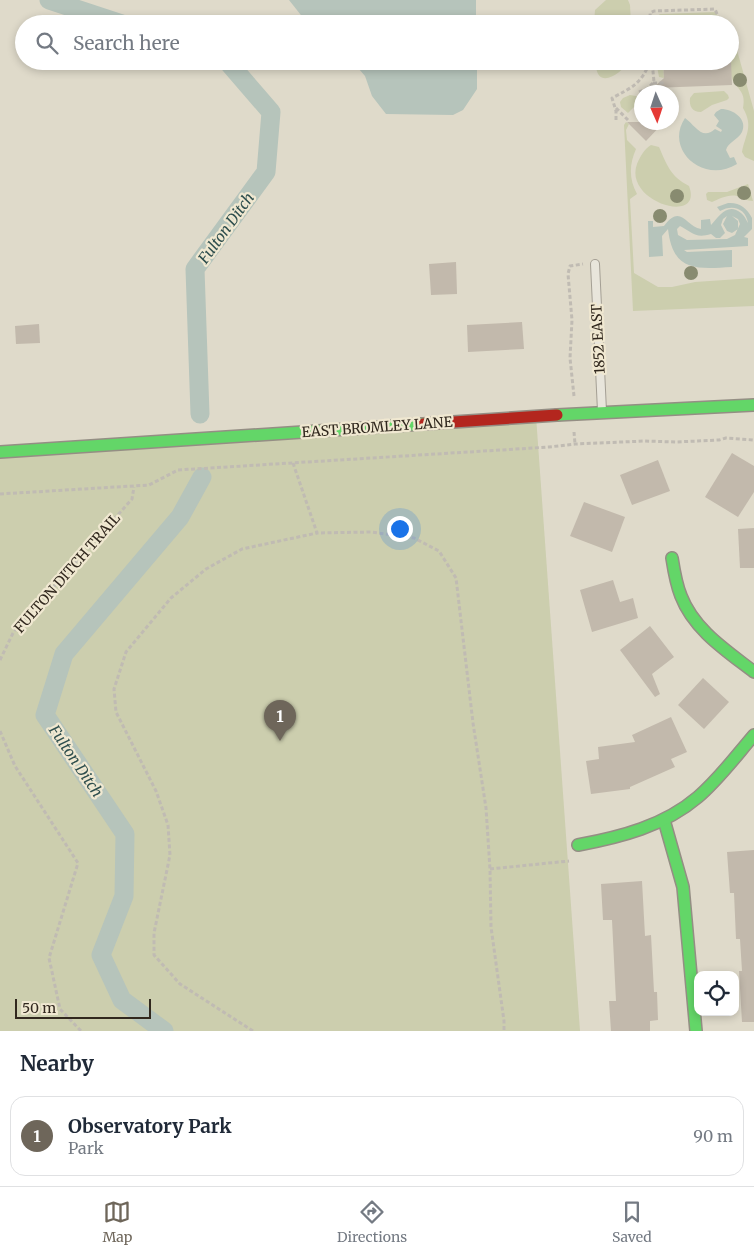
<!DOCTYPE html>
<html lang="en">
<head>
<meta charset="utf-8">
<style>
  :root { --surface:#fff; --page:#f2f2f3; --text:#1f2937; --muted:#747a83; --line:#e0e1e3; --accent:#6e665a }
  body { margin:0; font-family:Merriweather,serif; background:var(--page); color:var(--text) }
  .controls { position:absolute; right:15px; bottom:15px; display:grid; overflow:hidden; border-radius:10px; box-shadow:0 2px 8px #0003 }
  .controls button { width:45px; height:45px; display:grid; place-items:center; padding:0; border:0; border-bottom:1px solid var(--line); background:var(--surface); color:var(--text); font:25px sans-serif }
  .compass { position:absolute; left:634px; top:85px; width:45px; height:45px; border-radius:50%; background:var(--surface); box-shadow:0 2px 8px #0003; rotate:177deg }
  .scale { position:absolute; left:15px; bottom:12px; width:136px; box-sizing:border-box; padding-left:5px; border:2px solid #31281e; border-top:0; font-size:14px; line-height:18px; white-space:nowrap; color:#31281e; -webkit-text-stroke:4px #f0e8d1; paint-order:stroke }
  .you { position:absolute; left:399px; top:528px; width:18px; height:18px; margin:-12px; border:4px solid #fff; border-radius:50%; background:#1a73e8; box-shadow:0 0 0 8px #1a73e833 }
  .badge { display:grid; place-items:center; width:32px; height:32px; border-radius:50%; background:var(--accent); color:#fff; font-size:16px; font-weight:700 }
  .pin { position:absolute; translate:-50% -41px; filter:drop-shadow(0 1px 2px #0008) }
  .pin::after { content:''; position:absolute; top:26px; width:18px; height:15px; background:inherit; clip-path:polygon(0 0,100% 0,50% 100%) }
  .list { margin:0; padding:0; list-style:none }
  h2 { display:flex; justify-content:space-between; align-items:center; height:65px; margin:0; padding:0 20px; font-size:21px }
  h2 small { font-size:16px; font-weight:400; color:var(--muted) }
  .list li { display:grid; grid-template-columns:32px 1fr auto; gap:15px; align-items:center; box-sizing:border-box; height:80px; margin:0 10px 10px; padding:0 10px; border:1px solid var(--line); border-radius:15px }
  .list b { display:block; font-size:19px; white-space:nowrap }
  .list p { margin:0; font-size:16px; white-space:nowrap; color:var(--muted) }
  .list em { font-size:16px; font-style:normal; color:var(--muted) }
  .icon { flex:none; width:28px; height:28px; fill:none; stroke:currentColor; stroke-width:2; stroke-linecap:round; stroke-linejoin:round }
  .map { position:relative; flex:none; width:754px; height:1031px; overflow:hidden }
  .search { position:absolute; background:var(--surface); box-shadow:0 2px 8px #0003; left:15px; right:15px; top:15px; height:55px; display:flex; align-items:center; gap:12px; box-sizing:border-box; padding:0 18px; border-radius:28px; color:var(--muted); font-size:19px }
  .sheet { height:155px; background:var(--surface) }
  nav { display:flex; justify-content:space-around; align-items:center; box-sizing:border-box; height:70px; border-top:1px solid var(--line); background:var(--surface); font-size:14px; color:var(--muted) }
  nav a { display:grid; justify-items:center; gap:2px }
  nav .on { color:var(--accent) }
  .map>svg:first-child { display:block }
</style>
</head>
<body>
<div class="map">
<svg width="754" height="1031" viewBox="0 0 754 1031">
  <rect width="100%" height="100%" fill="#dfdaca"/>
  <g fill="#ccceae">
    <path d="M606,0H628L630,5L631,24H594L595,10Z"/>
    <path d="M716,12L721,24H653L654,19L660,14Z"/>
    <path d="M730,43H735L754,111V161L745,157L742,152C745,135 754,127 743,108C747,89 734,89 731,75C730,65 730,54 730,43Z"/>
    <path d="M611,61H629C622,73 598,90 596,66L599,63Z"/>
    <path d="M656,61H663L664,78L659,77Z"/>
    <path d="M724,91L728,95L729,98L727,100L712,105L701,112C692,112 689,106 690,98L694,93Z"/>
    <path d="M630,95L636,96L641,100L628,113L621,107L620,102L623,98Z"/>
    <path d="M626,122L629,124L626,130L627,140L636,149C629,165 629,179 637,194L630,199L634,273L658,287H672L695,282L754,278V306L633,311L624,125Z"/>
    <path d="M651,145L659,147C667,165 670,176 689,186C704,226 623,202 637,164C640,157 644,149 651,145Z"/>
    <path d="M748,184L753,201C747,201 743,198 737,196C728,194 719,199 712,202L707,200L706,194L708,192H727Z"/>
    <path d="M536,416L580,1031H0V452Z"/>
  </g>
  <g fill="#b6c4bb" fill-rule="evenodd">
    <path d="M289,0H476V24H308Z"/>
    <path d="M352,61H477V89L463,110L453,115L386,114L372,96L365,76Z"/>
    <path d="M721,109C733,109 748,119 742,132C738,140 728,142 726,150L730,158L734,157L737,164C703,185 664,149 685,118C695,125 702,141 715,129L721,132L722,130L716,126L719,121L714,115L716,112Z"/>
    <path d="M728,203C739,202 747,208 752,218V229L744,237L748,238V246L684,250L687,252L732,250V267C696,269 673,272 668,229L662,236L663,256L649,257L648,221H653V227L664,226C681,203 685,226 701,229V220L710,219L711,225C719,216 728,202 741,213C745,216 746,220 748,223C746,208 732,204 720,211L717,207ZM727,216L723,224L727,231L732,233L738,229V221L732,216L738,219L740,224L735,235L727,239L687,240L678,235L677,229L680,226C692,232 695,239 711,234L716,238H720L725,233L721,225L723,219Z"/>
  </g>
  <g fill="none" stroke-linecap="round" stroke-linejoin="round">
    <g stroke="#b6c4bb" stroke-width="19">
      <path d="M49,0L122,24"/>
      <path d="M200,414L195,269L266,172L271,112L227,61"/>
      <path d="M164,1031L122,1000L101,955L124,896L125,834L45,715L64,654L180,517L202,477"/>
    </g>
  </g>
  <g fill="#c2b9ac">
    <path d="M663,61H731L732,85L653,88L664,78Z"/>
    <path d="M627,122H664L646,141Z"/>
    <path d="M456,262L457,294L431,295L429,264Z"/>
    <path d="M522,322L524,349L468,352L467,325Z"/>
    <path d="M39,324L40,343L16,344L15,326Z"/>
    <path d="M732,453L754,466V492L738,517L705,497Z"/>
    <path d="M658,460L670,491L632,505L620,475Z"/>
    <path d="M584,502L625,517L612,552L570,536Z"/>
    <path d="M754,528V568H740L738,529Z"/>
    <path d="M613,580L620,602L633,598L638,618L592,632L580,590Z"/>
    <path d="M650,626L674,657L652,674L660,694L655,697L620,650Z"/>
    <path d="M703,678L729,702L704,729L678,705Z"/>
    <path d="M671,717L687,752L671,759L675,767L630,787V789L591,794L586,761L599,759L598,747L635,742L632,735Z"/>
    <path d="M754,850V1022H742L739,971H742L740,939H736L734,893H730L727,852Z"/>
    <path d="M642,881L645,936L651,935L654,992H657L658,1020L650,1021V1031H611L609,1001H616L612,920H603L601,884Z"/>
  </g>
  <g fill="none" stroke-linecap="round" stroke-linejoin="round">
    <defs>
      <path id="lane" d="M595,264L602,411"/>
      <g id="fast">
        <path d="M557,415L754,405"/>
        <path d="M0,452L423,424"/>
        <path d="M672,558C674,571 676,584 681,596C694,630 727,651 754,672"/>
        <path d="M664,820L683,887L696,1031"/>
        <path d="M578,845C621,837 664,826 698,797C719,779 736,756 754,735"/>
      </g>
      <path id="jam" d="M423,424L557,415"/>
    </defs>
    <use href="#lane" stroke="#a49f94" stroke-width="10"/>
    <use href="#fast" stroke="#948e84" stroke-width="14"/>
    <use href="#jam" stroke="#948e84" stroke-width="14"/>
    <g stroke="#c0bbb3" stroke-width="3" stroke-dasharray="4 2.5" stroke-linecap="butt">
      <path d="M651,24L650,13L654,11L715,9L721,24"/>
      <path d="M653,83H665"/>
      <path d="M639,92L647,89L654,82L652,61"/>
      <path d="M616,108L628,120"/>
      <path d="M616,120V111L612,98C631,88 642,84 650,61"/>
      <path d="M574,396L570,358L572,320L568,274L570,266L583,264"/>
      <path d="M574,432L575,444"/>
      <path d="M293,463L317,533L371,532L414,538L439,551L456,578L473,723L486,808L490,869L491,927L504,1021V1031"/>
      <path d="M0,494L149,485L178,470L549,447L575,444L645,441L676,442L719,440L726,438L754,440"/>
      <path d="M0,660L14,631L132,499L134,487"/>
      <path d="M0,731L15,766L78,863L49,958L60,1009L81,1031"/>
      <path d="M490,869L569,861"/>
      <path d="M253,1031L180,984L154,955V933L170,855L168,825L156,791L116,712L114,689L126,652L171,598L206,569L242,549L317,533"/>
    </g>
    <use href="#lane" stroke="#e8e5db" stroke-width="8"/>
    <use href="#fast" stroke="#63d668" stroke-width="11"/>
    <use href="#jam" stroke="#b3261e" stroke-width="11"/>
  </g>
  <g fill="#888b70">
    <circle cx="740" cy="80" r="7"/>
    <circle cx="744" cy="193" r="7"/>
    <circle cx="677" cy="196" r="7"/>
    <circle cx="660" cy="216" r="7"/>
    <circle cx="691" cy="273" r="7"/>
  </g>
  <g text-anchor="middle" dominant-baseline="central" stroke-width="4.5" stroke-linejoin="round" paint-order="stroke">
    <g font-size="14" fill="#31281e" stroke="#f0e8d1">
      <text transform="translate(598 339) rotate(-93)">1852 EAST</text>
      <text transform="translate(377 427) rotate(-4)">EAST BROMLEY LANE</text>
      <text transform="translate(67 573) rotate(-49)">FULTON DITCH TRAIL</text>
    </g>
    <g font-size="15" font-style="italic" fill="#2f4f4e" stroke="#f0e8d1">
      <text transform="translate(226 228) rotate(-54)">Fulton Ditch</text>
      <text transform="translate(76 761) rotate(56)">Fulton Ditch</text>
    </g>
  </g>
</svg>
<div class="controls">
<button><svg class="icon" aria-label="locate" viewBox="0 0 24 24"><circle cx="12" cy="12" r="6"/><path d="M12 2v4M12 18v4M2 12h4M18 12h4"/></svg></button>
</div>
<svg class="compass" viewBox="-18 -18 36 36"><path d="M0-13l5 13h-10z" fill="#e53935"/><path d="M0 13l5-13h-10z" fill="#747a83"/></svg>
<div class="scale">50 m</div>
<div class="you"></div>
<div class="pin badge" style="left:280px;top:741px">1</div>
<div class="search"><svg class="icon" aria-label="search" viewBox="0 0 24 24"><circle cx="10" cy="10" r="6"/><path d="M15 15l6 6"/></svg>Search here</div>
</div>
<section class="sheet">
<h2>Nearby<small></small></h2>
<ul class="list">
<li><span class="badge">1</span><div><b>Observatory Park</b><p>Park</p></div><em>90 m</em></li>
</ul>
</section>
<nav>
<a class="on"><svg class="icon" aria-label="map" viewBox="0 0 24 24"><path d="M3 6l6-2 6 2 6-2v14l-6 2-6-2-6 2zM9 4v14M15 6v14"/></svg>Map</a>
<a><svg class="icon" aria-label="directions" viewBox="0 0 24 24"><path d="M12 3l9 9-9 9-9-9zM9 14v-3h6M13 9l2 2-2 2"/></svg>Directions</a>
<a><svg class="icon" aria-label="saved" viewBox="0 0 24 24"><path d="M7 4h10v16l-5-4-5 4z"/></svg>Saved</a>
</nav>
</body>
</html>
